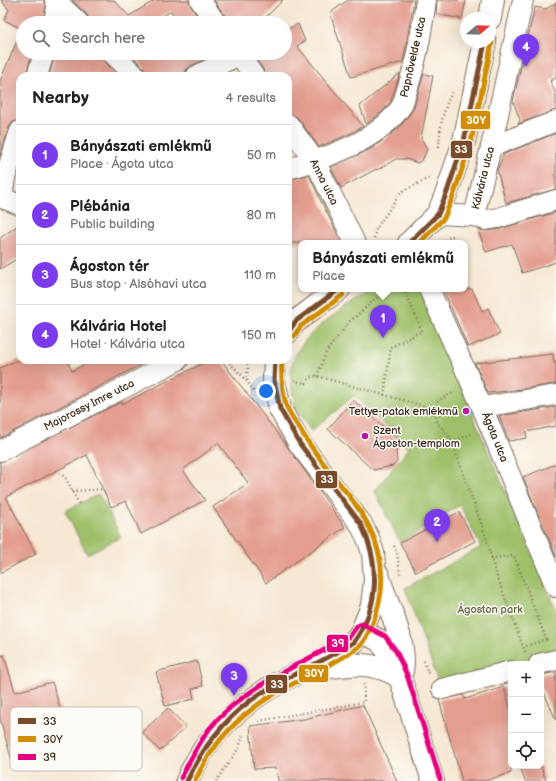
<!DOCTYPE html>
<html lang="en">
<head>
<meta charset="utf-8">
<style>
  :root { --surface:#fff; --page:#f2f2f2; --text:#222; --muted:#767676; --line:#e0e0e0; --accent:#7c3aed }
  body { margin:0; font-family:"Balsamiq Sans",sans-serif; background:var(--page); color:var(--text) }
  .controls { position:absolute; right:12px; bottom:12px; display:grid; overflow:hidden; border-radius:8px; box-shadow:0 4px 16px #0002 }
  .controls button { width:36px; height:36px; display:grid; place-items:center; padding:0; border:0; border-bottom:1px solid var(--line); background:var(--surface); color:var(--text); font:20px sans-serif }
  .compass { position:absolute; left:460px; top:12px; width:36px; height:36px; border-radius:50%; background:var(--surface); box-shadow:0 4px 16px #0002; rotate:71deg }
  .you { position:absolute; left:266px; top:391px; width:14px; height:14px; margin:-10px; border:3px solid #fff; border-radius:50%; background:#1a73e8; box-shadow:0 0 0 6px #1a73e833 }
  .badge { display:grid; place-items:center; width:26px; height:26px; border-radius:50%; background:var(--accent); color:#fff; font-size:13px; font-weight:700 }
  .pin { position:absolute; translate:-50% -33px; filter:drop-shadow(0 1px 2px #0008) }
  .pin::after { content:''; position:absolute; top:21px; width:14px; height:12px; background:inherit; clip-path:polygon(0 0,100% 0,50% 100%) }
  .popup { position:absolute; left:298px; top:240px; width:170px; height:52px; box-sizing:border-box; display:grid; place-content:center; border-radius:8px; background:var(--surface); filter:drop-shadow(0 1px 3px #0005); font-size:13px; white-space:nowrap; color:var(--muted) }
  .popup b { font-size:15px; color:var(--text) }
  .popup::after { content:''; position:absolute; left:50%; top:100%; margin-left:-8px; border:8px solid transparent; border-top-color:var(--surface) }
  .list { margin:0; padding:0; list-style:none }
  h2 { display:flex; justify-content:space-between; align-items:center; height:52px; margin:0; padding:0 16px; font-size:17px }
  h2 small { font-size:13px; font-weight:400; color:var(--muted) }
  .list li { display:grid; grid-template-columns:26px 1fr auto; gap:12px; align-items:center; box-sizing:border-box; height:60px; padding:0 16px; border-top:1px solid var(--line) }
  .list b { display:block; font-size:15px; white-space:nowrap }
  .list p { margin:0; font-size:13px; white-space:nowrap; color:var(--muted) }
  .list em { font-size:13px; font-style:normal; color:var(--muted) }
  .icon { flex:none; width:22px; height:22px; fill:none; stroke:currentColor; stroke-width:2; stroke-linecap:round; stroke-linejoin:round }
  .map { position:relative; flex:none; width:556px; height:781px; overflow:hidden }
  .search { position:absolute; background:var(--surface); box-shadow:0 4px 16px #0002; left:16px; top:16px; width:276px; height:44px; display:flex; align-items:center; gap:10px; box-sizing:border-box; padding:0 14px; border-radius:22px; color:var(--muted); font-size:15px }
  .panel { position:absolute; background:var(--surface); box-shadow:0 4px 16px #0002; left:16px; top:72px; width:276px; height:292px; border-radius:12px }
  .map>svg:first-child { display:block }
</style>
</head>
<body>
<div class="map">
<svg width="556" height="781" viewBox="0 0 556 781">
  <rect width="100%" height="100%" fill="#fdfcf7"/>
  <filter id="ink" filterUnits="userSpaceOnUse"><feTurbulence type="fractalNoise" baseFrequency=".025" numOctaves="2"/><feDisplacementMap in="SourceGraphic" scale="8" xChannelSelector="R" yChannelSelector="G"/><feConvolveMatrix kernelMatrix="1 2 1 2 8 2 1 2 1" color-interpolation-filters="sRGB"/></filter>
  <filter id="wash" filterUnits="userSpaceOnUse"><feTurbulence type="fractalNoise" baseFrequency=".012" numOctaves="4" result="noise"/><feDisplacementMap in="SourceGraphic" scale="16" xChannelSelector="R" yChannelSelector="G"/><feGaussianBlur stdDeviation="0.9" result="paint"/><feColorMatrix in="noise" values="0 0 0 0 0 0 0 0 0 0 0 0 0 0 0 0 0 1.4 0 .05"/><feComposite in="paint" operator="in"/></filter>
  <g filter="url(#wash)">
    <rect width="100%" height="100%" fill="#f6e8d3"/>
    <g fill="#9fc069" stroke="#6d7544">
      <path d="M374,289H419L556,610V655L523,664H511L440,687L405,588L481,547L460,505L400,543L375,491L409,448L354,396L311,431C306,423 297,413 295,404C292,395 290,380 291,371C294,335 346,307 374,289Z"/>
      <path d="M99,494L121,537L87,554L65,511Z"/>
    </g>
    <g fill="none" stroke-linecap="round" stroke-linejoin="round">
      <path stroke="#78baee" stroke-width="5.5" d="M466,411L480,410"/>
    </g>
    <g id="blocks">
      <g fill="#e49e90">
        <path d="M1,0H44L46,6L42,23H23V53H32L26,76H20V120L13,122L9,127L0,156V81L22,29L4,20L9,10Z"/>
        <path d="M72,0H114L129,16L155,0H189L191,7L202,23H179L171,11L151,23H90L87,15Z"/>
        <path d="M214,0H283L260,23H227L225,16Z"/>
        <path d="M348,0H414L403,62L351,77L330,13Z"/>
        <path d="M437,0H466L462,19L436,14Z"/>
        <path d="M556,3V78L550,81L556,94V110L518,124L520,120L513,101L535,7L546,9Z"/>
        <path d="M298,24L305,41L297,46L363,126L345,136L319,147L297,117L288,113V76H265L263,69L252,53H285V30Z"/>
        <path d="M55,53H101L104,61L119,76H49Z"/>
        <path d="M129,53H217L191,66L186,70L185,76H147L144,68Z"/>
        <path d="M400,73L391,101L383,111L366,124L360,106Z"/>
        <path d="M424,74L433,76L421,138L427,149L423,159L418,163L406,159H396L377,170L376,169L341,188L331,167L371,149L399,128L413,110Z"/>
        <path d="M556,133V189L506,203L497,170L504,154Z"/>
        <path d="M309,175L320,199L342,243H288V180Z"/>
        <path d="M556,212V262L522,273L512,244L486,252L478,230L488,231L500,229Z"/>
        <path d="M20,224V257L0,269V238Z"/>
        <path d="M443,289H472L482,311L488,308L500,334L468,347Z"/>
        <path d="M553,354L554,363H556V384L507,391L488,393L475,363Z"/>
        <path d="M18,360H67L72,371L92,360H150L0,438V368Z"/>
        <path d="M209,360H221L284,442L345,527L266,583L213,507L248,483L218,443L183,470L205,500L141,534L126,501L111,507L87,455L6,497L36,554L0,573V462L121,402L122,404Z"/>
        <path d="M353,400L402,443L396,449L397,462L393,466L373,470L328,429Z"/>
        <path d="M556,407V426L526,432L527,438L509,441L499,416Z"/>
        <path d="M556,464V557L523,477Z"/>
        <path d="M459,512L475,541L416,572L400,543Z"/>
        <path d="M4,655L15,692L52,682L66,728L31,738L37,761L14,768L0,719V656Z"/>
        <path d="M197,661L203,686L192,689L194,699L165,706L156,672Z"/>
        <path d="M556,672V720L541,686V675Z"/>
        <path d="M504,687L511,711V773L485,781H462L439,700L463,695L465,699Z"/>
        <path d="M363,705L397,781H278L276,768L254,769L250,726L304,719Z"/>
        <path d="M168,708L186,727L160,751L142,732Z"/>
        <path d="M520,766H541L546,781H525Z"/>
      </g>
    </g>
  </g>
  <g filter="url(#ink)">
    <use href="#blocks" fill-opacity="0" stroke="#7c6c5d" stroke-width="1"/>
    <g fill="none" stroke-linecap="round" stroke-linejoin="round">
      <defs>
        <g id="minor">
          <path d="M55,0L79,23"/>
          <path d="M200,0L216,23"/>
          <path d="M53,23L59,0"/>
          <path d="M112,53L136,76"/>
          <path d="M238,53L254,76"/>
          <path d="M37,76L44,53"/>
          <path d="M196,76L239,55"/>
          <path d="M288,124L315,161L355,243"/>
          <path d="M491,147L556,121"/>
          <path d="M288,169C326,158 378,141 401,107C404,102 405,95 407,90C417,60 422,30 426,0"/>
          <path d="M0,197L20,205"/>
          <path d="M2,198L5,178L20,131"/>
          <path d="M438,214L474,216L486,220L498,218L556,200"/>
          <path d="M474,216L491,147L523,0"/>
          <path d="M429,289L482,407L556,587"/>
          <path d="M482,407L556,395"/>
          <path d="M0,451L178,360"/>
          <path d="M539,664L556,660"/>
          <path d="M442,689L511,671"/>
        </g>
        <g id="tertiary">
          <path d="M490,18L493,0"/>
          <path d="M409,243L438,214L447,192L464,141L485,42"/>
          <path d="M288,332L296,321L339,289"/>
          <path d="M378,575C386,603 408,642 402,671"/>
          <path d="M362,631L380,641L390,654L400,677L433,781"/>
          <path d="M318,669C349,664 372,660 400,677"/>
          <path d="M187,781C205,737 240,703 282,681C306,668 332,657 354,642L362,631L372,606L375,580L373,553L368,538L361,524L300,444L280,409L274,380L275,360"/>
        </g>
      </defs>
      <use href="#minor" stroke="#7c6c5d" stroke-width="22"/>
      <use href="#tertiary" stroke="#7c6c5d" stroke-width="24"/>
      <g stroke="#7c6c5d" stroke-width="2.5" stroke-dasharray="1 3" stroke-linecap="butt">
        <path d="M439,147C440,124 443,110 453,90"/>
        <path d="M374,238L376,229L401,192L431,177"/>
        <path d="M442,243L448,238L455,235"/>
        <path d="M227,360L247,381L255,393"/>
        <path d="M317,376L326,352L350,321L387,289"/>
        <path d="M247,381L248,360"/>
        <path d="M294,381L306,383L310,377L317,376L434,409L439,400L455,392"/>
        <path d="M384,395L391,347L422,331L404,289"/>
        <path d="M434,409C436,429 444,426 452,442L487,540L495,571L525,652"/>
        <path d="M434,409L441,418"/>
        <path d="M452,442L472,434"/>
        <path d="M56,471L65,477L79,504"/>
        <path d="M72,491L103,489"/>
        <path d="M394,546L397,553L400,574"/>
        <path d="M491,558L514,556L546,639L524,647"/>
        <path d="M424,661L429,676"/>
        <path d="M259,721L364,702V684"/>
        <path d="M216,781L239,748L243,735"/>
      </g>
      <use href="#minor" stroke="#fff" stroke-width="20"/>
      <use href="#tertiary" stroke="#fff" stroke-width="22"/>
      <defs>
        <g id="bus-1">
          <path d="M409,243L438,214L447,192L464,141L485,42"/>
          <path d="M288,332L296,321L339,289"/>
          <path d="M187,781C205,743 232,710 268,689C296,672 327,660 354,642C380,606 380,563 361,524L300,444L280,409L274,380L275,360"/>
        </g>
        <g id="bus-2">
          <path d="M419,243L444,218L454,194L471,142L492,43"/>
          <path d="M294,336L301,326L343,295"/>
          <path d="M195,781C214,739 246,708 287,687C311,674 336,663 359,647C372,631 378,612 381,592C389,519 332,486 300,429C295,422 289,413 286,405C282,390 281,376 282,360"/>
        </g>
        <path id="bus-3" d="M181,778C190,760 198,744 210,728C243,687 304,662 349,637L357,626L362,624L385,636L396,651L407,675L440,779"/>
      </defs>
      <use href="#bus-1" stroke="#fdfcf7" stroke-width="8"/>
      <use href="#bus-2" stroke="#fdfcf7" stroke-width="8"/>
      <use href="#bus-3" stroke="#fdfcf7" stroke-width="8"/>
      <use href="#bus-1" stroke="#7a4b2a" stroke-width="5"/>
      <use href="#bus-2" stroke="#d18d06" stroke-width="5"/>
      <use href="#bus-3" stroke="#e5007d" stroke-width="5"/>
    </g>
  </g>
  <g fill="#b5179e" stroke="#fdfcf7" stroke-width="1.5">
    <circle cx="466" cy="411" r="4"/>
    <circle cx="365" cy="436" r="4"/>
  </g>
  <g text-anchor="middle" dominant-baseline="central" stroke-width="3" stroke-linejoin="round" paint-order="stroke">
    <g font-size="11" fill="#3b2a1e" stroke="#fdfcf7">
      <text transform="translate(413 57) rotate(-77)">Papnövelde utca</text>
      <text transform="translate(483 178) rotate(-76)">Kálvária utca</text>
      <text transform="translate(324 182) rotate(63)">Anna utca</text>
      <text transform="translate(89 405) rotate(-27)">Majorossy Imre utca</text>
      <text transform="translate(495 437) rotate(68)">Ágota utca</text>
    </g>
    <g font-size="11" fill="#3b2a1e" stroke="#fdfcf7" text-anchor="end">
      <text x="458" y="411">Tettye-patak emlékmű</text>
      <text x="373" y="430" text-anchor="start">Szent<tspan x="373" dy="13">Ágoston-templom</tspan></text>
    </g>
    <g font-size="11" fill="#5e5e38" stroke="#fdfcf7">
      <text x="490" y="609">Ágoston park</text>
    </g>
  </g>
  <rect x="10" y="707" width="132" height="64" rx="6" fill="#fdfcf7" stroke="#c3bdb6" stroke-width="1"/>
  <rect x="18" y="718" width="18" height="6" fill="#7a4b2a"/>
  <rect x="18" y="736" width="18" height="6" fill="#d18d06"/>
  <rect x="18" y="754" width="18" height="6" fill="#e5007d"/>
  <g font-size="11" fill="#3b2a1e">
    <text x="43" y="725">33</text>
    <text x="43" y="743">30Y</text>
    <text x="43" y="761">39</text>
  </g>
  <g stroke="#fdfcf7" stroke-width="1.5">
    <rect x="460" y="110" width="31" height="20" rx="4" fill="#d18d06"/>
    <rect x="450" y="140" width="23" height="19" rx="4" fill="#7a4b2a"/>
    <rect x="315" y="470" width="23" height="19" rx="4" fill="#7a4b2a"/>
    <rect x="326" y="634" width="23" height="19" rx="4" fill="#e5007d"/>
    <rect x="298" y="664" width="31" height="19" rx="4" fill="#d18d06"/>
    <rect x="265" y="674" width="23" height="20" rx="4" fill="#7a4b2a"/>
  </g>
  <g font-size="11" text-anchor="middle" font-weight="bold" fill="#fff">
    <text x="476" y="124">30Y</text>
    <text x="461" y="153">33</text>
    <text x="327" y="483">33</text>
    <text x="338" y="647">39</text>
    <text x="314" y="677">30Y</text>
    <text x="277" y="688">33</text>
  </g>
</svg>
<div class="controls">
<button>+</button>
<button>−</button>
<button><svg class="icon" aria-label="locate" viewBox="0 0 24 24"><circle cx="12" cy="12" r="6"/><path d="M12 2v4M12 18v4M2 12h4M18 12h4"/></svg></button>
</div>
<svg class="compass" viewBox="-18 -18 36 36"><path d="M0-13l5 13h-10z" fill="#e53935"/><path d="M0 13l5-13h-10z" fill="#767676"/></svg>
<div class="you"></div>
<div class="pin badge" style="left:383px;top:338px">1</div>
<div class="popup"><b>Bányászati emlékmű</b>Place</div>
<div class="pin badge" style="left:437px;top:542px">2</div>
<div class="pin badge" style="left:234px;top:696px">3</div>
<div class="pin badge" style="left:526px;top:67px">4</div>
<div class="search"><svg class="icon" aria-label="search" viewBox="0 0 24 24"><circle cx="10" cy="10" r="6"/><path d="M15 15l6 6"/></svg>Search here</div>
<section class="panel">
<h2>Nearby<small>4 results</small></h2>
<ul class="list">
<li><span class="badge">1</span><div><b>Bányászati emlékmű</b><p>Place · Ágota utca</p></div><em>50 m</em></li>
<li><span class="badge">2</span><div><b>Plébánia</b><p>Public building</p></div><em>80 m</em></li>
<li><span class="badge">3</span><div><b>Ágoston tér</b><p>Bus stop · Alsóhavi utca</p></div><em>110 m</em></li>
<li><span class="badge">4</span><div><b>Kálvária Hotel</b><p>Hotel · Kálvária utca</p></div><em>150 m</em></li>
</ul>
</section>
</div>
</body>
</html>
